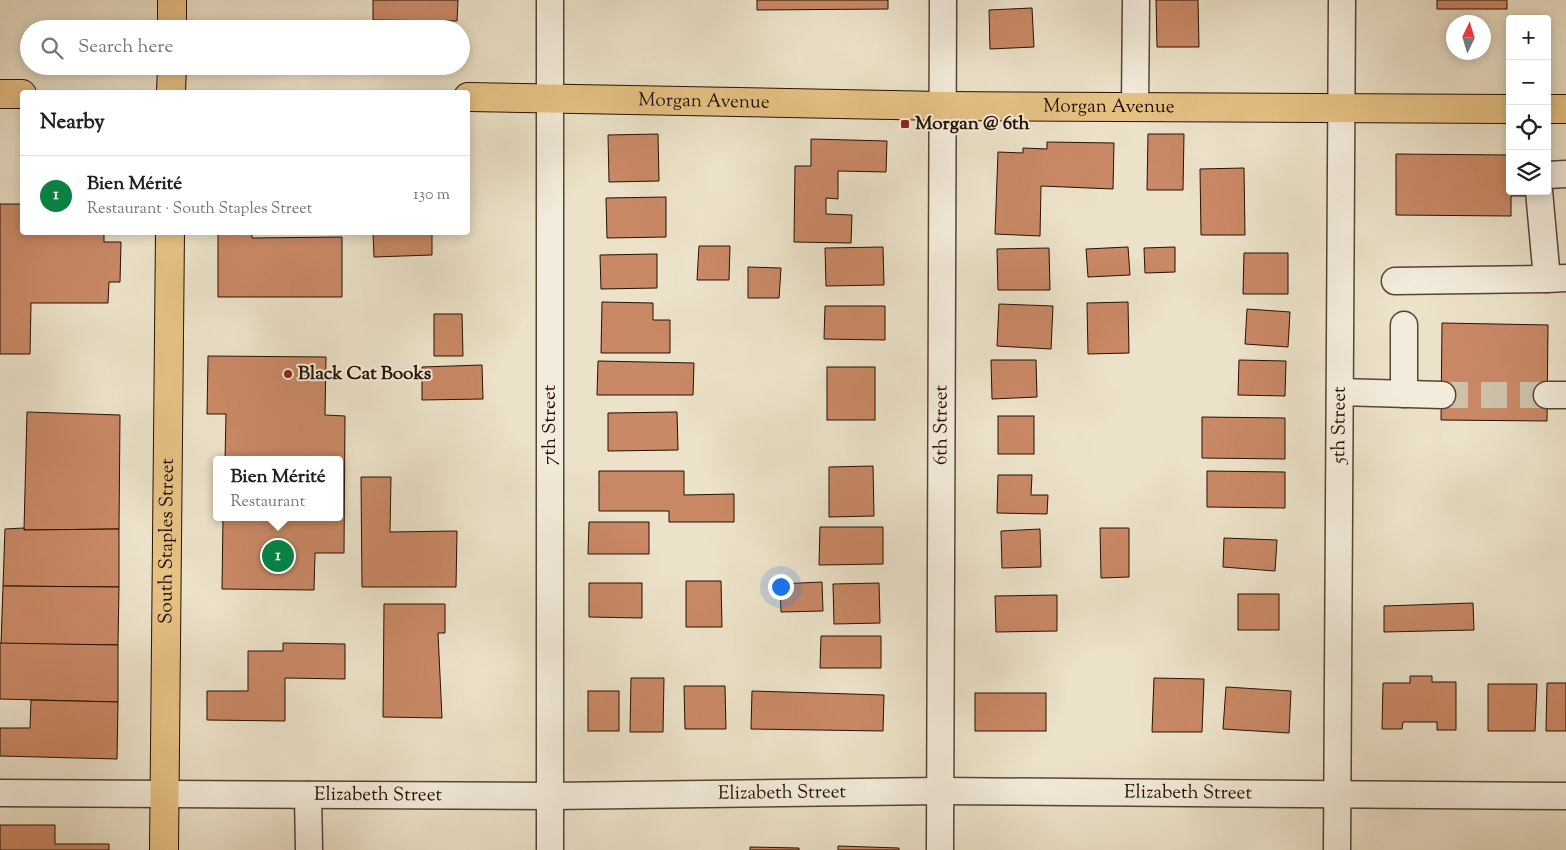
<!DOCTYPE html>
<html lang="en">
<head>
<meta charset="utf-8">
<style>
  :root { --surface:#fff; --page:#f2f2f2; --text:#202124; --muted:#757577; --line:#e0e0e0; --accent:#0b8043 }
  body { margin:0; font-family:"Sorts Mill Goudy",serif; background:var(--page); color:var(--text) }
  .controls { position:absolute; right:15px; top:15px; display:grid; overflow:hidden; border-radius:5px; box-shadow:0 2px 12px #0003 }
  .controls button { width:45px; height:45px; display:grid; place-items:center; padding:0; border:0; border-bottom:1px solid var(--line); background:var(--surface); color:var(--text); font:25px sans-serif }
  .compass { position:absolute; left:1446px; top:15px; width:45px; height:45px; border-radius:50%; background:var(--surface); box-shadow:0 2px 12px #0003; rotate:4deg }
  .you { position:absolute; left:780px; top:586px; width:18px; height:18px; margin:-12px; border:4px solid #fff; border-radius:50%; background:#1a73e8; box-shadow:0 0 0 8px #1a73e833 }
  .badge { display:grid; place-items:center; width:32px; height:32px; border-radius:50%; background:var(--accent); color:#fff; font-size:16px; font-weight:700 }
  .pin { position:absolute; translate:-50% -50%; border:2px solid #fff; box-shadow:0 1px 5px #0006 }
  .popup { position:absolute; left:213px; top:456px; width:130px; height:65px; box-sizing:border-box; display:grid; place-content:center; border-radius:5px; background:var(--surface); filter:drop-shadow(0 1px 4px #0005); font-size:16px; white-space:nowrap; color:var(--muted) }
  .popup b { font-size:19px; color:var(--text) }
  .popup::after { content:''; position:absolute; left:50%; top:100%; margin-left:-10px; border:10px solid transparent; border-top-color:var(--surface) }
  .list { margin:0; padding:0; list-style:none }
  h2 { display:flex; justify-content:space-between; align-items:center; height:65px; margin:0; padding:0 20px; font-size:21px }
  h2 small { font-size:16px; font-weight:400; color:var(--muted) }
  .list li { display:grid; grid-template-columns:32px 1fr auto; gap:15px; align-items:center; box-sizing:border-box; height:80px; padding:0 20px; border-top:1px solid var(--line) }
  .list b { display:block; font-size:19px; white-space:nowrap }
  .list p { margin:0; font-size:16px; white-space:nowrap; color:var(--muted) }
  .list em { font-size:16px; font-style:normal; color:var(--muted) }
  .icon { flex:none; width:28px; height:28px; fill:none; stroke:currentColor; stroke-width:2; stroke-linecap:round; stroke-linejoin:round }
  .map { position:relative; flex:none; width:1566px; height:850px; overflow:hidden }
  .search { position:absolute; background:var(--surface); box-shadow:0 2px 12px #0003; left:20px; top:20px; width:450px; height:55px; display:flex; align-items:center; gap:12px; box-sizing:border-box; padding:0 18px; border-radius:28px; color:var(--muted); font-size:19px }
  .panel { position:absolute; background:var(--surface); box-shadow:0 2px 12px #0003; left:20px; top:90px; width:450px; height:145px; border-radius:5px }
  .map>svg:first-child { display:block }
</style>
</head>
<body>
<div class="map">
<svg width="1566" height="850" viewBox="0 0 1566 850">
  <rect width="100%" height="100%" fill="#ece2c9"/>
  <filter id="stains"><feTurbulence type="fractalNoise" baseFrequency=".004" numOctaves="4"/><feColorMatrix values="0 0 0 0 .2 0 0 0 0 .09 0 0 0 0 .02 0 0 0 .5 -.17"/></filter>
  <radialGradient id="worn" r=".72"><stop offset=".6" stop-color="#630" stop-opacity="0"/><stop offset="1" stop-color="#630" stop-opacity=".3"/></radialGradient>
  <g fill="#c98866" stroke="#271000">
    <path d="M373,0H458L457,21L373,20Z"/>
    <path d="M757,0H888V9L757,10Z"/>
    <path d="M1156,0H1198L1199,47H1157Z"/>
    <rect x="1437" y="0" width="70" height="9"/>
    <path d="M1032,8L1034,47L990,49L989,10Z"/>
    <path d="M658,134L659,181L609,182L608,135Z"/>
    <path d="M1148,134H1184L1183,190H1147Z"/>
    <path d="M811,139L887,141L886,172L838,171V199L826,198V214L852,215L851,243L794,242L795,166H811Z"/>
    <path d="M1047,142L1114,143L1113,189L1041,186L1040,236L995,234L998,152L1023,153V148L1047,149Z"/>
    <path d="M1396,154L1510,155V191H1530V196H1511V216L1396,215Z"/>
    <path d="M1244,168L1245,235H1201L1200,169Z"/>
    <path d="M666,197V237L607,238L606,198Z"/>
    <path d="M0,204H22V232H104V242H121L120,282H109L108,303H31L30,354H0Z"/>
    <path d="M218,232H252V238L342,237V297H218Z"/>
    <path d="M373,232H432V255L374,257Z"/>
    <path d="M699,246H730L729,280H697Z"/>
    <path d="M883,247L884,285L826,286L825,248Z"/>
    <path d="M1128,247L1130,275L1088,277L1086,249Z"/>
    <path d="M1175,247V272L1145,273L1144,248Z"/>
    <path d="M1049,248L1050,290H998L997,249Z"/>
    <path d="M1244,253H1288V294H1243Z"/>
    <path d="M657,254V288L601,289L600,255Z"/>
    <path d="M748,267L781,268L779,298H748Z"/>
    <path d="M602,302L653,303V320H670V353H601Z"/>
    <path d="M1128,302L1129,353L1088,354L1087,303Z"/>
    <path d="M999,304L1053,306L1051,349L997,346Z"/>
    <path d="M825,306H885V340L824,339Z"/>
    <path d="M1247,309L1290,312L1288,347L1245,344Z"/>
    <path d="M434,314H462L463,356H434Z"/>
    <path d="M1442,323L1548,325L1547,421L1441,420Z"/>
    <path d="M208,356L326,357L325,415L345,416L344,553H315L314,590L222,589L223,517H339V460H225L226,414H207Z"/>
    <path d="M991,360H1036L1037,397L992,399Z"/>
    <path d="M1239,360L1286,361L1285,396L1238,395Z"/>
    <path d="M598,361L694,363L693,395H597Z"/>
    <path d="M482,365L483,399L422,400V367Z"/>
    <rect x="827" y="367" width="48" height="53"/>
    <path d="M27,412L120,415L119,529L24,530Z"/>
    <path d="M677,412L678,450L608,451V413Z"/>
    <rect x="998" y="416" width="36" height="38"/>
    <path d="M1202,417L1285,418V459L1202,458Z"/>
    <path d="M873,466L874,516L829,517V467Z"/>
    <path d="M599,471H684V495L734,494V522H669V511H599Z"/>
    <path d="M1207,471L1285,472V508L1207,507Z"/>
    <path d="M998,475H1032L1031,495H1048L1047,514L997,513Z"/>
    <path d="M361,477H391L390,532L457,531L456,587H362Z"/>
    <path d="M589,522H649V554H588Z"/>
    <path d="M820,527H883V564L819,565Z"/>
    <path d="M24,528V530L119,529V587L3,586L5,529Z"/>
    <path d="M1100,528H1129V577L1101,578Z"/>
    <path d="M1040,529L1041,567L1002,568L1001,531Z"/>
    <path d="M1224,538L1277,540L1275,571L1223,567Z"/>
    <path d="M686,581H721L722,627H686Z"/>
    <path d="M822,582L823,611L781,612L780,584Z"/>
    <path d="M589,583H642V618L589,617Z"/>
    <path d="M879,583L880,623L834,624L833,584Z"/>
    <path d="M3,586L119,587L118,645L1,644Z"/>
    <rect x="1238" y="594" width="41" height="36"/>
    <path d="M1057,595V631L996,632L995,596Z"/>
    <path d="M1473,603L1474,630L1384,632V606Z"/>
    <path d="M384,604H445V633H438L442,718L383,717Z"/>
    <path d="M821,636H881V668H820Z"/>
    <path d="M0,643L118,645V702L0,699Z"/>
    <path d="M283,643L345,644V679L285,678V721L207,720V691H248V651H283Z"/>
    <path d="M1410,676H1432V682H1456V730H1437V722H1403L1402,729H1382L1383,683H1410Z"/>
    <path d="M631,678H664L663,732H630Z"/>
    <path d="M1154,678L1204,679L1202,732H1152Z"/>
    <path d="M1547,683H1566V731H1546Z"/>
    <path d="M1488,684H1537L1535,731H1488Z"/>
    <path d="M684,686H725L726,729H685Z"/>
    <path d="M1226,687L1291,691L1289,733L1223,729Z"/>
    <rect x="588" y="691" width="31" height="40"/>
    <path d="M752,691L884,695L883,731L751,729Z"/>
    <rect x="975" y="693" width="71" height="38"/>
    <path d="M31,700L118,702L117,759L0,756V728H30Z"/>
    <path d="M0,825H55V844H109V850H0Z"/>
    <path d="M838,846L899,848V850H838Z"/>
    <path d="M750,847L799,848V850H750Z"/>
  </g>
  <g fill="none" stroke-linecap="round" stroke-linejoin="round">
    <path stroke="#cec2ab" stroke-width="26" stroke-dasharray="26 13" stroke-linecap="butt" d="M1442,395H1547"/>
    <defs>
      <g id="minor">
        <path d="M1135,107L1136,0"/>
        <path d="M1547,175L1566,174"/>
        <path d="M1539,191L1547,279L1566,278"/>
        <path d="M1395,281L1547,279"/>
        <path d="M1340,392L1442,395"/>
        <path d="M1404,394V325"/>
        <path d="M1547,395H1566"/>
        <path id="s1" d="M0,793L551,796L940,791L1566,796"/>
        <path d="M308,795L309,850"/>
        <path d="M550,850V0"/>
        <path id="s2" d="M940,850L943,0"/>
        <path id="s3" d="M1337,850L1342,0"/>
      </g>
      <g id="major">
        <path d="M172,29V0"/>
        <path d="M171,92L172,66"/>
        <path d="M0,94H22"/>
        <path id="s4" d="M468,97L942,106L1510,109"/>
        <path d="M1547,109H1566"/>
        <path id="s5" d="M164,850L170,232"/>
      </g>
    </defs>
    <use href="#minor" stroke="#584432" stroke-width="29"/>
    <use href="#major" stroke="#271000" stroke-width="30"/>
    <use href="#minor" stroke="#f3ecdc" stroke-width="26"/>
    <use href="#major" stroke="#e6c184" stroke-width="28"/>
  </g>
  <g fill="#8f2418" stroke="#f3ecdc" stroke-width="2">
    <rect x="900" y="119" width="10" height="10" rx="2.5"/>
    <circle cx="288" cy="374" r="5"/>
  </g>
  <g text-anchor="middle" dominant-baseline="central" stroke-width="4" stroke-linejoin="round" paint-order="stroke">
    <g font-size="19" fill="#271000" stroke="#f3ecdc">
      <text stroke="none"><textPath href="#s4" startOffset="236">Morgan Avenue</textPath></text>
      <text stroke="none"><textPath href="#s4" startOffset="641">Morgan Avenue</textPath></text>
      <text transform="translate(550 425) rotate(-90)">7th Street</text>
      <text stroke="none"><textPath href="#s2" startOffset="425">6th Street</textPath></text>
      <text stroke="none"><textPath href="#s3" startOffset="425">5th Street</textPath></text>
      <text stroke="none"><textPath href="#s5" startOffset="309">South Staples Street</textPath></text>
      <text stroke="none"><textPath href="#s1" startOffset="782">Elizabeth Street</textPath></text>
      <text stroke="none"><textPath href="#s1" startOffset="1188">Elizabeth Street</textPath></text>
      <text stroke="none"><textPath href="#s1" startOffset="378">Elizabeth Street</textPath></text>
    </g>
    <g font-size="19" font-weight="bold" fill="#271000" stroke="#f3ecdc" text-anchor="start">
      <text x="915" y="124">Morgan @ 6th</text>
      <text x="298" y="374">Black Cat Books</text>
    </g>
  </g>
  <rect width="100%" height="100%" filter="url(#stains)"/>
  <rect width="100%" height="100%" fill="url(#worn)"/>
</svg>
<div class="controls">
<button>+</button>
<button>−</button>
<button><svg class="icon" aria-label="locate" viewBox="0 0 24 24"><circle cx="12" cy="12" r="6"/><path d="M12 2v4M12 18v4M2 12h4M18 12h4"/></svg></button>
<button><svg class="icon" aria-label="layers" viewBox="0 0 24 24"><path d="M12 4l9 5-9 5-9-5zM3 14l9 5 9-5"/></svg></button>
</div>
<svg class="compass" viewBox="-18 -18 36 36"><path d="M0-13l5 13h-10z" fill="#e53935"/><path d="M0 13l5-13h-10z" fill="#757577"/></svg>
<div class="you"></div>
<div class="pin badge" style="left:278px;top:556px">1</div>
<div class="popup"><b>Bien Mérité</b>Restaurant</div>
<div class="search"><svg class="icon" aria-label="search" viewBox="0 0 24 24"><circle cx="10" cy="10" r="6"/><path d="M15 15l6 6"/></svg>Search here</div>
<section class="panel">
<h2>Nearby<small></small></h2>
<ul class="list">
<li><span class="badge">1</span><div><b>Bien Mérité</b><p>Restaurant · South Staples Street</p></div><em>130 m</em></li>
</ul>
</section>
</div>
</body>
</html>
